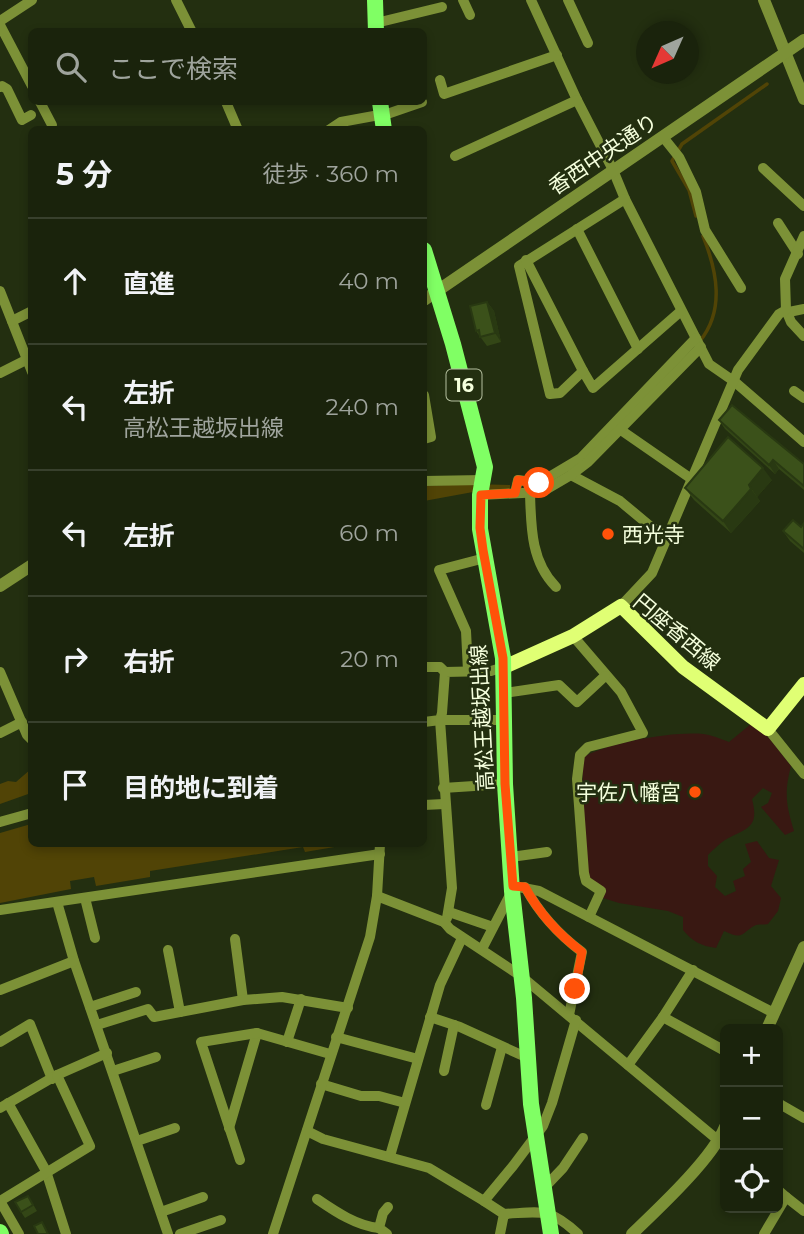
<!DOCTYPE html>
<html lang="ja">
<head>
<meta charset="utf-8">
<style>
  :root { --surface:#1a230c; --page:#232b15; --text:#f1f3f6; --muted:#9fa49d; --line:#38402d }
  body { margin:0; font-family:Montserrat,"Noto Sans JP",sans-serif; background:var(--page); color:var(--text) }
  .controls { position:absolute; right:21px; bottom:21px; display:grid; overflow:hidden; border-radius:10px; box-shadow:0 4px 10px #0003 }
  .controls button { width:63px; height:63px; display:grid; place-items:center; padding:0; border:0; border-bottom:2px solid var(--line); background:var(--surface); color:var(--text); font:35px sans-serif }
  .compass { position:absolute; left:636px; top:21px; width:63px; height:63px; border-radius:50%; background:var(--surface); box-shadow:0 4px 10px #0003; rotate:225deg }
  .stop { position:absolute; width:21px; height:21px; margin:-16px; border:5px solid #ff5209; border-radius:50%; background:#fff }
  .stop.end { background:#ff5209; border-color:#fff; box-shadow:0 2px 7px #0008 }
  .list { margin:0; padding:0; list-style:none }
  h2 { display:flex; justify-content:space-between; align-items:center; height:91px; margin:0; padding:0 28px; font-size:30px }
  h2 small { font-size:23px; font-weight:400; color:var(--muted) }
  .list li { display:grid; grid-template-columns:46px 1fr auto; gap:21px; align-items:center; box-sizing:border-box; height:126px; padding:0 28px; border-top:2px solid var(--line) }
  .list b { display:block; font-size:26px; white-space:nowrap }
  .list p { margin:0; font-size:23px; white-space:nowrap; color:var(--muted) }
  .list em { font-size:23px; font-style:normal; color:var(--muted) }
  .icon { flex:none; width:38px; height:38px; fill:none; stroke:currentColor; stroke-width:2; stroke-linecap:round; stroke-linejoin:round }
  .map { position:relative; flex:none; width:804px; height:1234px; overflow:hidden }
  .search { position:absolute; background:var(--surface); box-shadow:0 4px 10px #0003; left:28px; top:28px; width:399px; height:77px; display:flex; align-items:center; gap:18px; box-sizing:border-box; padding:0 24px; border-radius:10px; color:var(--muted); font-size:26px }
  .panel { position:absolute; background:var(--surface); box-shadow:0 4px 10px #0003; left:28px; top:126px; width:399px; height:721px; border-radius:10px }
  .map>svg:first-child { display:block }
</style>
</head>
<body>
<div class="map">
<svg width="804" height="1234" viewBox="0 0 804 1234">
  <rect width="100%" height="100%" fill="#232f10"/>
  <path fill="#391812" d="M751,724L769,738L791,766C784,793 786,805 794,831L785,835L761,807L768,803L772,793L763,788L752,799C760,829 746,828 725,840C719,844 713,850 708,855V866L717,876L715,887L725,896L736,891L733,881L745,876L743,869L751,862L745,844L757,841L769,858L779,860L771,886L781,898L778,911L768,924C764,925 760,924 756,925C741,932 745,941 724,931L716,948C701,946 692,941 683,930V917L668,911L619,903L603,898L590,880L586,867L582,758C606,743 673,731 703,734C712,735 721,739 729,742Z"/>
  <g fill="#514406">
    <path d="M471,484L510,485V492H473L424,501V486Z"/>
    <path d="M31,769V793L0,804V784L8,781L16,782Z"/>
    <path d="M31,824L32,844H352L305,852L303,847L150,871V877L96,886L94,877L70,881L71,889L0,903V833Z"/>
  </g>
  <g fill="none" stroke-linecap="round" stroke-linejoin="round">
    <g stroke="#514406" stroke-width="3.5">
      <path d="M696,216L689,190L672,161L682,144L767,84"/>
      <path d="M700,341C725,310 717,271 703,236"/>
    </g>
    <g stroke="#7c9137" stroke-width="10">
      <path d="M176,0L192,32"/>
      <path d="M463,0L470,15"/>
      <path d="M531,0L577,100L613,170L625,199L709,364L735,382L804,442"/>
      <path d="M568,0L588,43"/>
      <path d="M0,21L32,0"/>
      <path d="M376,23L442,7"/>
      <path d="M0,25L32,86"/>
      <path d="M440,80L444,94L557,55"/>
      <path d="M0,87L2,86L7,89L22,120L31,115"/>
      <path d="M40,102L52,125"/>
      <path d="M226,102L238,130"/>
      <path d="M329,130L341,122L390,113L422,102"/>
      <path d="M663,137L679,157L696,192L705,230L741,288"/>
      <path d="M455,156L577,100"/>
      <path d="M763,168L804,206"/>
      <path d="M625,199L519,266L550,394L560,393L583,371L593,388L681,311"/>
      <path d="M778,223L798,254"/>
      <path d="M577,229L638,349"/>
      <path d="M526,260L583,371"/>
      <path d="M0,291L32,372"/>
      <path d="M804,309L789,312L786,310L791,322L804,336"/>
      <path d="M12,321L32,311"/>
      <path d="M0,373L26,360"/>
      <path d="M794,391L804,398"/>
      <path d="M424,395L431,437L424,439"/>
      <path d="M615,426L693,480"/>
      <path d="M571,475L620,501L650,526L668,538"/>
      <path d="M424,481L483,480"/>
      <path d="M515,493L518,480L539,483L581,458L696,338"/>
      <path d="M530,493C531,527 531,562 556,587"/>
      <path d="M480,495L542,492L571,475L588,462L701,347"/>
      <path d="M621,606L652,573L738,370L779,314L786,310L785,279L804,236"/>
      <path d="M573,636L621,692L643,733L588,747L580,755L577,779L584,873L586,881L601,891L589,917"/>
      <path d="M424,667H440L445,672"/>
      <path d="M468,671L466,631L439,570L485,558"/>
      <path d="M0,672L27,735L32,740"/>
      <path d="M505,693L559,685L577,702L605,676"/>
      <path d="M424,722L440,720L442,713L445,672L491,671L504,667"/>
      <path d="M768,729L804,774"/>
      <path d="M0,733L22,722"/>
      <path d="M443,788L505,784"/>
      <path d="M424,805L444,804"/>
      <path d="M0,822L32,813"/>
      <path d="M511,857L547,852"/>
      <path d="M513,886L539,891L774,1013"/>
      <path d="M525,887C539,913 558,934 582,952L569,1015"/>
      <path d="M377,896L444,922L447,918L452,888L440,720H504"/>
      <path d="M85,898L95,938"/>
      <path d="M57,902L74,961L168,1234"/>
      <path d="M0,910L380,854"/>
      <path d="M449,912L493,927"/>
      <path d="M444,922L450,929L521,976L725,1146"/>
      <path d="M235,939L243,1000"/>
      <path d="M482,949L512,891"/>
      <path d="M168,950L180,1012"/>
      <path d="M0,990L74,961"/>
      <path d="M90,1007L136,992"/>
      <path d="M430,1017L460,1027L528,1058"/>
      <path d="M663,1017L725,1051"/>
      <path d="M97,1025L148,1009L154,1017L243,1000L282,997L348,1008"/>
      <path d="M336,1037L418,1059"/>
      <path d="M0,1042L30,1024L52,1079"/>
      <path d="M287,1042L301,999"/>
      <path d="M628,1065L663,1017L693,970"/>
      <path d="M113,1071L156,1057"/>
      <path d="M444,1071L454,1025"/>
      <path d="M321,1084L361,1096H379L405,1103"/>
      <path d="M8,1103L46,1171L66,1234"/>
      <path d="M778,1103L804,1118"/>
      <path d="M486,1105L502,1047"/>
      <path d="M0,1108L57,1075L107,1053"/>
      <path d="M229,1128L257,1033L330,1054"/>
      <path d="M307,1131L323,1139L429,1168L484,1201L513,1166L543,1126L552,1103L576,1020"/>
      <path d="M137,1141L175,1128"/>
      <path d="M390,1156L440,985L462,938"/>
      <path d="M240,1160L201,1042L257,1033"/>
      <path d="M543,1189L563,1168L583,1138"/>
      <path d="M786,1197L804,1211"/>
      <path d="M317,1199C336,1212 357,1226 379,1228"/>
      <path d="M0,1201L90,1146L57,1075"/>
      <path d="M0,1201L19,1234"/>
      <path d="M484,1201L504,1214L500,1234"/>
      <path d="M161,1212L203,1197"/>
      <path d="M504,1214C541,1212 549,1207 578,1234"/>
      <path d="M180,1234L221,1220"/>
      <path d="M273,1234L370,937L377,896L380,844"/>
      <path d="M387,1234L379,1228L383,1213L388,1207"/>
      <path d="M764,1234L786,1197L778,1190"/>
    </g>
    <g stroke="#7c9137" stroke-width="12">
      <path d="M764,0L804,99"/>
      <path d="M424,300L804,40"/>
      <path d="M0,586L32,565"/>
      <path d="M767,1029L804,947"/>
      <path d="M632,1234C658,1209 712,1159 725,1127"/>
    </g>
    <path stroke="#e0ff74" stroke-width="14" d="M504,667L573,636L621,606L683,667L768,729L804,684"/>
    <g stroke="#80ff64" stroke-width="16">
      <path d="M375,0L376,32"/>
      <path d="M380,102L384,130"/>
      <path d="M424,250L453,344L485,467L480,495V529L503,658L505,784L512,891L524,998L531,1104L551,1234"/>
      <path d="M0,1232L1,1234"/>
    </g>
  </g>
  <g fill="#334616">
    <path d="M487,302L494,311L501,342L487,346L476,331Z"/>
    <path d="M719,420L804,464V490L779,469L775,474L725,429Z"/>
    <path d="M772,480L757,497L760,501L731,533L694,500L685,488Z"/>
    <path d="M804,523V553L790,541L783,531L801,527Z"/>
    <path d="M28,1196L37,1211L25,1218L21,1212Z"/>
  </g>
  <g fill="#293912">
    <path d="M487,302L494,311L501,342L495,333Z"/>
    <path d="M773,460L779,469L775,474L769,465Z"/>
    <path d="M763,468L772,480L757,497L749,485Z"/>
    <path d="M751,489L760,501L731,533L723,521Z"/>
  </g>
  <g fill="#3b511a" stroke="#293912" stroke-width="2">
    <path d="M487,302L495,333L480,337L479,330L476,331L470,306Z"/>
    <path d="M732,405L804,464V486L773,460L769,465L719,420Z"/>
    <path d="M728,437L763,468L749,485L751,489L723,521L685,488Z"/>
    <path d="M793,520L801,527L804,523V549L783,531Z"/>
    <path d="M28,1196L33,1205L21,1212L15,1202Z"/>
    <path d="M42,1222L48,1234H38L34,1226Z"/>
  </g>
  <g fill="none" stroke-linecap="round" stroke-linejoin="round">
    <path stroke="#ff5209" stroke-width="9" d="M539,483L518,480L515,493L481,495L480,528L483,550L503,658L505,784L513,886L525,887C539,913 558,934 582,952L575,989"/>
  </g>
  <g fill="#ff5209" stroke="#232f10" stroke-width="2.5">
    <circle cx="608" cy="534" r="7"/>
    <circle cx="695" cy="792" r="7"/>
  </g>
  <g text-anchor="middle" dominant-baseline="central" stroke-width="5" stroke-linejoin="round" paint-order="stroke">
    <rect fill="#232f10" stroke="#b6c1a0" stroke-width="2" x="446.5" y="369.5" width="35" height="31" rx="5"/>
    <g font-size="19" font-weight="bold" fill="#f5ffdd">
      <text x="464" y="385">16</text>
    </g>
    <g font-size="21" fill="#f5ffdd" stroke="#232f10">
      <text transform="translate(603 154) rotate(-34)">香西中央通り</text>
      <text transform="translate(677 632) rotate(40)">円座香西線</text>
      <text transform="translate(482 718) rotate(-93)">高松王越坂出線</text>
    </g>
    <g font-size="21" fill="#f5ffdd" stroke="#232f10" text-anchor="start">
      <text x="622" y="534">西光寺</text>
      <text x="681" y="792" text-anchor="end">宇佐八幡宮</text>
    </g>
  </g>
</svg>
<div class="controls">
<button>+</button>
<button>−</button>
<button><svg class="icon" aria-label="locate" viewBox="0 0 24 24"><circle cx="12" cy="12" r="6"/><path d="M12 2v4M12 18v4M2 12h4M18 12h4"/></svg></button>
</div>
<svg class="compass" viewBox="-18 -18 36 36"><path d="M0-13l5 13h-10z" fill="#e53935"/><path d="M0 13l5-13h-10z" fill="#9fa49d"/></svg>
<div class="stop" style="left:539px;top:483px"></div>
<div class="stop end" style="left:575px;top:989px"></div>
<div class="search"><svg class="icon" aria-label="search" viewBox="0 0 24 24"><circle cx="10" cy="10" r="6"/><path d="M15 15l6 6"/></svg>ここで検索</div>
<section class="panel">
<h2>5 分<small>徒歩 · 360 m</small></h2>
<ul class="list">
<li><svg class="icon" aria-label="ahead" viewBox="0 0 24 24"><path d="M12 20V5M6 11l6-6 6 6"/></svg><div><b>直進</b></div><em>40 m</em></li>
<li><svg class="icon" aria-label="left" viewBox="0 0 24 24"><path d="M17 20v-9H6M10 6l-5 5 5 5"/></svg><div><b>左折</b><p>高松王越坂出線</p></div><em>240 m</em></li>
<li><svg class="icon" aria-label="left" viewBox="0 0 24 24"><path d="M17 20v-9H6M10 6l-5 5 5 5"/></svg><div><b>左折</b></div><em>60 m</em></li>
<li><svg class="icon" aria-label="right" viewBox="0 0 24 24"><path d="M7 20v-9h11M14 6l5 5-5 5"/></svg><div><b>右折</b></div><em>20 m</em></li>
<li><svg class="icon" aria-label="arrive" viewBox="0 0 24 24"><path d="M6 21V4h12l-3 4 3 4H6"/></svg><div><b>目的地に到着</b></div></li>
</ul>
</section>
</div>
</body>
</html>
